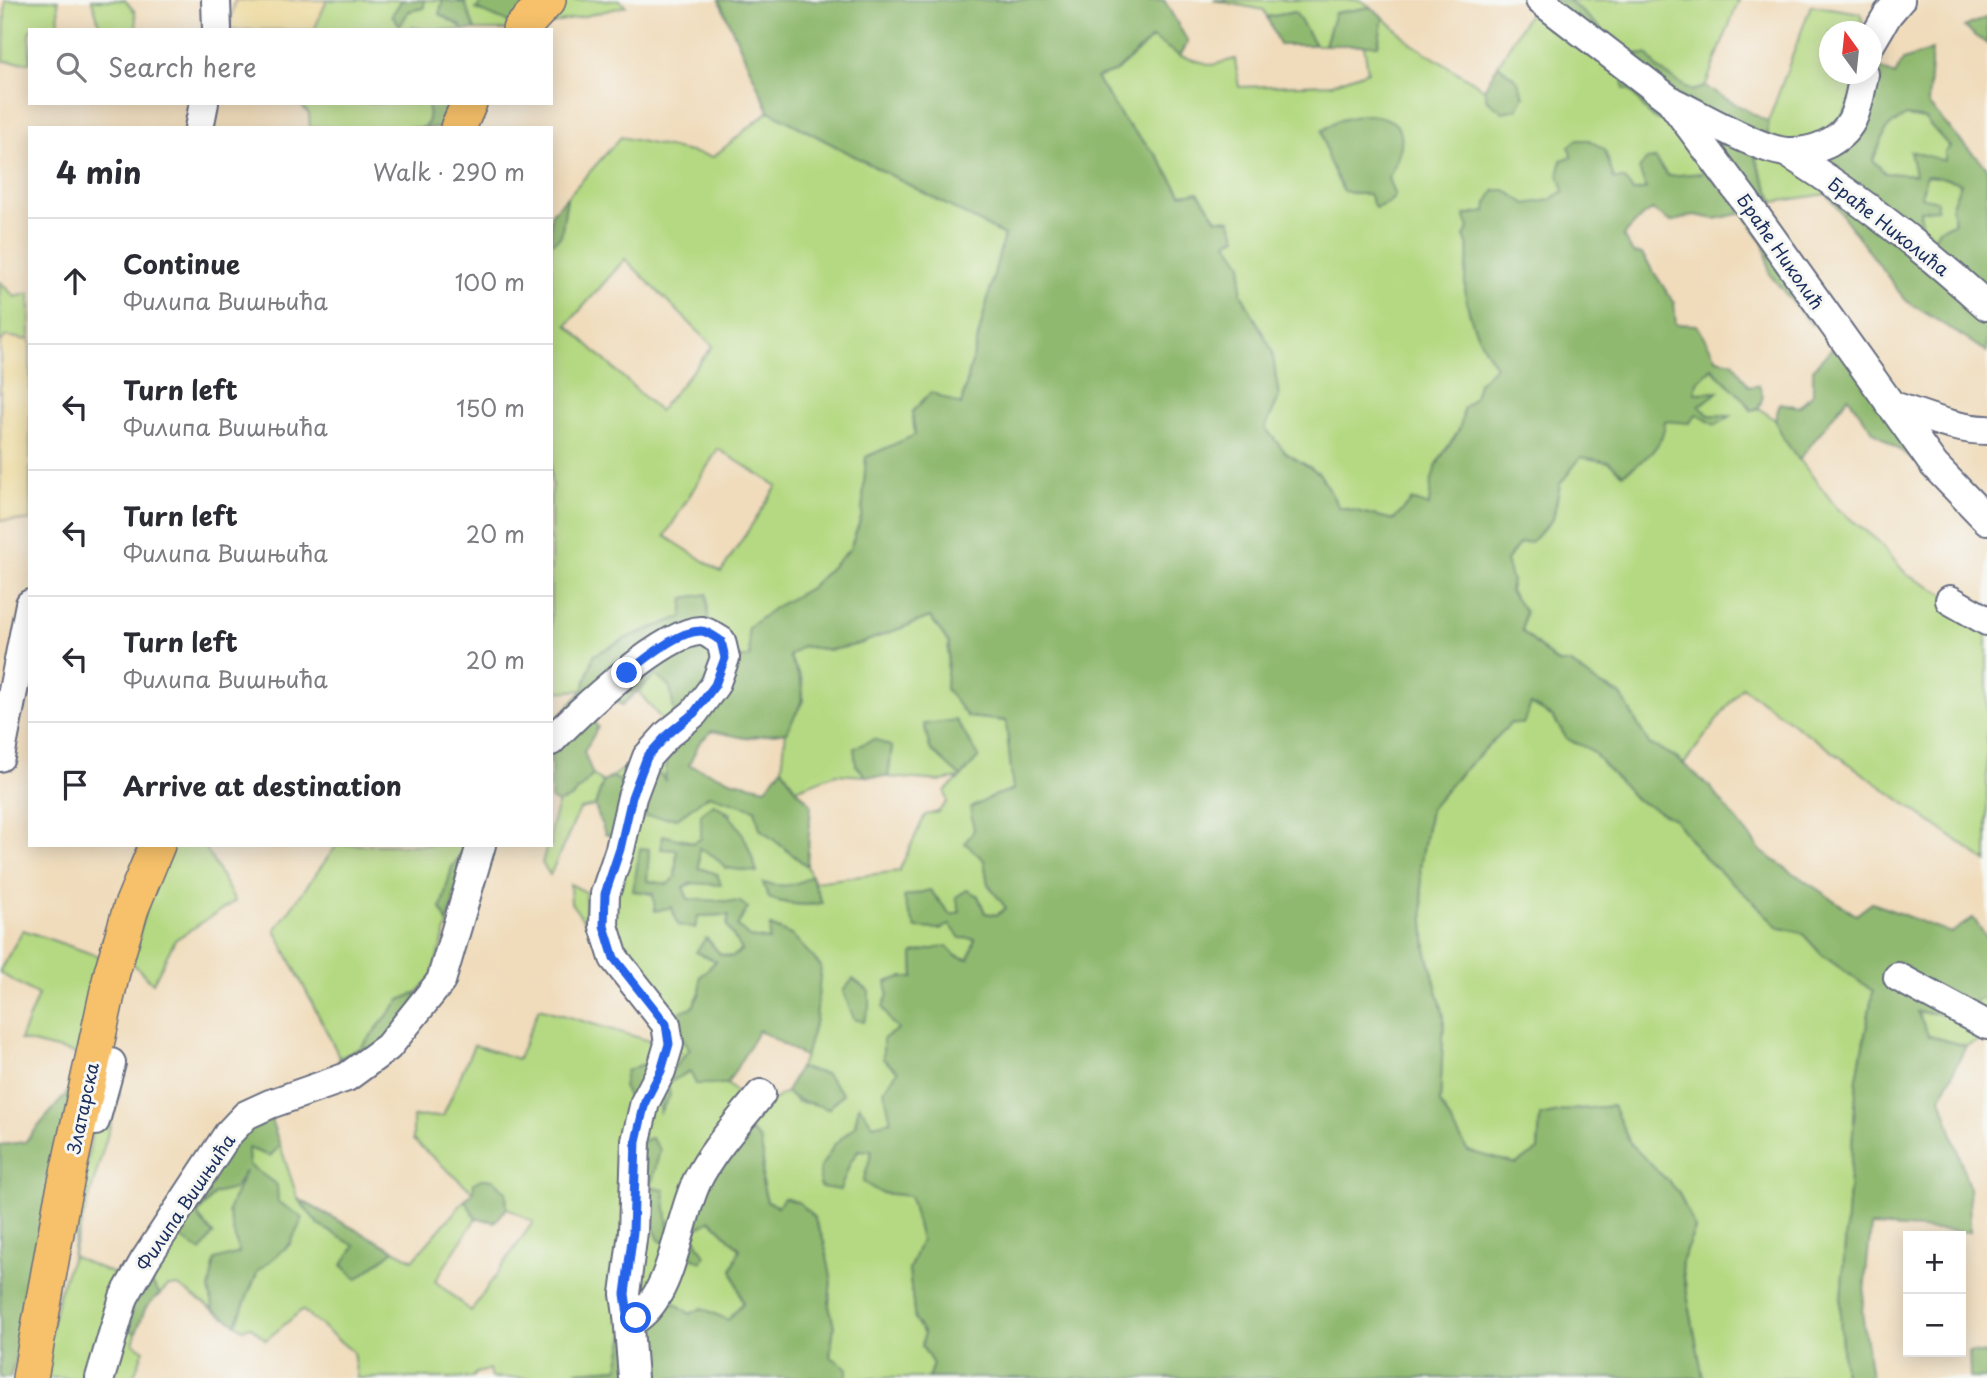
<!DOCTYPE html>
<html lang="en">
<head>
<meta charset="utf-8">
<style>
  :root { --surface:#fff; --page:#f2f2f3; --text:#2b2b33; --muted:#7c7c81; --line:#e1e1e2 }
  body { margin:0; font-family:"Playpen Sans",sans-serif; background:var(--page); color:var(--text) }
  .controls { position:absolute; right:21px; bottom:21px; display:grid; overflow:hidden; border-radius:0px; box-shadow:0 4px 18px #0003 }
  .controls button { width:63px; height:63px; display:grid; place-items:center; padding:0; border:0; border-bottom:2px solid var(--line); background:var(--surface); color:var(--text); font:35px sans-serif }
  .compass { position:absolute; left:1819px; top:21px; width:63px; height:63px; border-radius:50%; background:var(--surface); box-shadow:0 4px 18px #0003; rotate:345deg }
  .stop { position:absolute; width:21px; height:21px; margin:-16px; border:5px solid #2563eb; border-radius:50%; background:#fff }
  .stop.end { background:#2563eb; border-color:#fff; box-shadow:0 2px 7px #0008 }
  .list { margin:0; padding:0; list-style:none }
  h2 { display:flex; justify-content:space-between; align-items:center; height:91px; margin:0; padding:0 28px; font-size:30px }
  h2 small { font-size:23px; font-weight:400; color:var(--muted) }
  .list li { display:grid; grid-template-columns:46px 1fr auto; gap:21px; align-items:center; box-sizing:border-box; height:126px; padding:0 28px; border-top:2px solid var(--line) }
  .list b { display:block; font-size:26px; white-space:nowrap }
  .list p { margin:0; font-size:23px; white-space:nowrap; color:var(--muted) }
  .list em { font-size:23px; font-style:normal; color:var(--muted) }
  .icon { flex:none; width:38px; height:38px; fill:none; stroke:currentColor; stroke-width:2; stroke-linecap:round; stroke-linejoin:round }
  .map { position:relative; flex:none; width:1987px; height:1378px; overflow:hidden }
  .search { position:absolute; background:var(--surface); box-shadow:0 4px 18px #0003; left:28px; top:28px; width:525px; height:77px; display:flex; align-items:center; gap:18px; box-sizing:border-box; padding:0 24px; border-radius:0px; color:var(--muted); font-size:26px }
  .panel { position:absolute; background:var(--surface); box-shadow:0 4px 18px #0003; left:28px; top:126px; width:525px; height:721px; border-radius:0px }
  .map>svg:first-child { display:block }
</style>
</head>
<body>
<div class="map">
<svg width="1987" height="1378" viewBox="0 0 1987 1378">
  <rect width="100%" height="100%" fill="#f6f6f2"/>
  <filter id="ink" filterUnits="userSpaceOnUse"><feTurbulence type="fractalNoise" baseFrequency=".0143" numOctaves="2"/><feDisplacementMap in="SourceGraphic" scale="14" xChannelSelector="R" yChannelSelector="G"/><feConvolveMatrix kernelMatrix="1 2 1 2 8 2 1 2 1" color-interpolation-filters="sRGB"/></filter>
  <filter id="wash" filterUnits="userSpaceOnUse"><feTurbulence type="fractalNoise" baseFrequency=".00686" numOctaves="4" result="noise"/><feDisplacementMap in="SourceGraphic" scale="28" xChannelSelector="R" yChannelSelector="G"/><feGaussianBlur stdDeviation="1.57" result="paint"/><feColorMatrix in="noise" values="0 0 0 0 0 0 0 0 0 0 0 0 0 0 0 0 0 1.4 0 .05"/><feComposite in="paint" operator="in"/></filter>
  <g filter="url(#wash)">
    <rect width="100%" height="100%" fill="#f0dcbb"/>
    <g fill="#b5d982" stroke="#688470" stroke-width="2" fill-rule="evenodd">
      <path d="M5,0H58L59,30H30V63L4,61Z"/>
      <path d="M92,0H125L135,12L137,30H101Z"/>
      <path d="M327,0H402L392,15L424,8V0H443L439,14L461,27L462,30H427L413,27L411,30H314Z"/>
      <path d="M455,0H484L476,9L510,23L505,30H475L465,3Z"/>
      <path d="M566,0H619L626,6L540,27Z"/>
      <path d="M1213,0H1360L1371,7L1335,13L1325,45H1315L1295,12L1267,17L1264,10Z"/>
      <path d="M1568,0H1739L1705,87L1692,91L1657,68L1648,55L1629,53Z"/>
      <path d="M1811,5L1860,13L1865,31L1829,32V74H1868L1827,194L1774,202L1755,158L1767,154L1768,122Z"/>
      <path d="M1533,6L1624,73L1630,90L1652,117L1684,126L1704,163L1703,173L1668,177L1655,159L1646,189L1632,192L1614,179L1572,157L1559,174L1565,191L1550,201L1526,204L1505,190L1464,236C1474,259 1465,259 1465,279C1464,310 1478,342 1497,366L1479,383L1474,398L1463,409C1462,439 1448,440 1438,463C1433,475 1432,492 1429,506L1394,520L1339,507L1319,473L1286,453L1265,428L1279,397L1272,350L1241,293L1242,264L1226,242L1237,237L1230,220L1217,219L1198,192L1182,194L1158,157L1125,122L1096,78L1116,71L1153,38L1180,56L1212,65L1235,59L1239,87L1332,84L1368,71L1364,45H1378L1383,17L1412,44L1484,89L1487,100L1517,80L1498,65Z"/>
      <path d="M299,103H429L428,123L422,128H310L309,114Z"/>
      <path d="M769,111L1004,235L961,405L916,435L866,457L862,515L850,549L810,588L774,608L750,657L739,659L708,618L707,595L684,598L682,617L631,636L594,655L583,690L551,692V496L553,484L551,482V244L561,236L567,197L621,137L713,157ZM625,259L713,346L659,411L567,325ZM718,449L777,486L721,572L665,536Z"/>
      <path d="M1906,116L1925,119L1950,147L1945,161L1915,175L1885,173L1873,160L1887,128Z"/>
      <path d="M1926,176L1941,177L1961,183L1952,205L1954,223L1939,229L1934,238L1921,225L1920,209H1937L1921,197Z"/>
      <path d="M0,282L15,297L30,293V337L27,340L6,336L0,343Z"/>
      <path d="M1712,368C1725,383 1741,393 1751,410L1759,408L1775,420L1783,438L1837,508L1878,541L1907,575L1987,616V862L1742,687L1684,764L1674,756L1649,744L1621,695L1597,683L1570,663H1558L1522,631L1525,613L1510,591L1505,561L1520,543L1553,519L1560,484L1581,457L1609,462L1665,421L1697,414L1715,425L1729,416L1709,415L1698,406L1717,393H1695L1696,382Z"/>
      <path d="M930,617L949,643L946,689L968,717L1006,721L1013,790L996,795L984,860L988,884L1006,908L997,915L985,913L978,896L961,912L951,915L950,925L975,939L969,959L956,956L913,953L914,978L902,977L898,1029L883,1039V1059L898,1071L891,1121L873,1125L859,1106L855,1126L835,1145L840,1190L850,1163L859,1150L873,1151L881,1193L910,1195L921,1240L909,1270L915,1320L924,1334L922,1346L933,1364L928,1378H847V1368L830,1357L834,1326L829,1305L831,1277L778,1206L767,1202L762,1182L763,1155L669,1227L651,1186V1139L631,1306L618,1368L577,1371L572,1378H491L489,1370L476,1373L471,1378H357L353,1352L302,1310L266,1340L250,1326L243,1329L236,1324L258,1270L290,1244L235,1234L239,1254L209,1289L214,1310L178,1286H168L160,1294L136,1263L160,1226L213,1234L197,1215L248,1148L270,1156L280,1145L298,1199L319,1225L355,1246L357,1279L394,1250L413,1260L465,1200L476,1218L435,1281L471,1311L533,1222L507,1208L506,1192H473L413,1140V1117L443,1116L474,1045L518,1059L539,1008L650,1041L661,1025L598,897L638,816L677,818L709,795L755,809L760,829L807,866L811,876C794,887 784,888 764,884L769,898C786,904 803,907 821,903L814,882L899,871L925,815L938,812L947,802L945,791L960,778L940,781L888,777L892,747L856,765L866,776L836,774L796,789L782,768L786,732L803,701L802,680L789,656L802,646L831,650L859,644ZM714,804L731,814L727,868L714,855L698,847L699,868L717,874L683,887L688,899L748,908L737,926L749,937L769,940L771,926L793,936L805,1057L799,1068L826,1074L815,1104L798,1102L786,1092L757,1110L727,1084H696L690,1071L667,1083L660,1111L662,1100L659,1085L690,1048L693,1007L700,992V977L716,961L707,938L720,954L732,957L742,950L727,926L729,915L698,916L695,928L679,925C669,899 661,894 634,891L649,849L647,881L668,884L675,879L677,850L681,838L693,843L701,839V814Z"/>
      <path d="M656,675L670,687L679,740L665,781L629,785L612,777L633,762L667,726L638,691Z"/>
      <path d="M1530,704L1553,717L1567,739L1591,749L1635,799L1674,819L1705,858L1758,906L1777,927L1802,933L1822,955L1873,991L1857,1078L1840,1314L1844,1378H1703L1681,1261L1695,1229L1678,1191L1631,1145L1613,1106L1569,1110L1540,1116L1538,1150L1516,1164L1468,1151L1440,1103L1444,1016L1426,949L1420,868L1430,809L1458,776Z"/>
      <path d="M593,775L603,782L595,806L580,809L550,875L542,863L547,845H551V828L558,803L571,798Z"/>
      <path d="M174,845H204L235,901L175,940L153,983L130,961L154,883Z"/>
      <path d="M337,845H468L452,867L441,908L448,924L431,978L418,992L400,1000L361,1048L340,1058L275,930Z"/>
      <path d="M570,884L586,892L585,922L571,903Z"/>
      <path d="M23,930L104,958L85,1056L20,1040L38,995L0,973V970Z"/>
      <path d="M1986,997L1987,1038L1966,1046L1929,1036L1917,1011L1944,1014Z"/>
      <path d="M100,1082L120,1092L72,1256L125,1279L126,1327L136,1333L133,1343L144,1350L133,1378H41L59,1293L72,1256Z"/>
      <path d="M638,1191L650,1220L689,1227L711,1220L740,1249L732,1269L743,1302L728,1321L702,1308L690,1314L665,1296L646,1305L633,1285Z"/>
    </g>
    <g fill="#90b970" stroke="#567467" stroke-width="2" fill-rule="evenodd">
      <path d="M402,0H424V8L409,11L400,26L392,15Z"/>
      <path d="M443,0L465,3L475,30H462L461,26L439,14Z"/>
      <path d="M484,0H530L510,23L476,9Z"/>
      <path d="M719,0H1164L1188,42L1180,56L1152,38L1116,71L1096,78L1125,122L1158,157L1181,194L1198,192L1217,219L1230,220L1237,237L1227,242L1242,264L1241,293L1272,350L1279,397L1265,428L1286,453L1319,473L1339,507L1394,520L1412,500L1429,506C1430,490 1431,476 1438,463C1449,441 1462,436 1463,409L1474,398L1478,383L1496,366C1478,342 1464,310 1465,279C1465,259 1474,259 1464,236L1469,228L1464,215L1486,212L1487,203L1495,190H1505L1526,204L1550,200L1564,191L1559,174L1561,160L1572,157L1569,146L1577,140H1589L1605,150L1614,179H1625L1633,192L1646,189L1639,169L1646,160L1655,159L1668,176L1703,173L1704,163L1684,126L1652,118L1630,90L1624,89L1623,72L1524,0H1568L1629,53L1648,55L1657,68L1692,91L1705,87L1768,122L1767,155L1755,158L1774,202L1758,208L1836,319L1812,325L1770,275L1765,247L1744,213L1715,219L1695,215L1671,222L1652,210L1641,217L1623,236L1633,253L1642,254L1674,303L1676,324L1697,325L1717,359L1733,362L1749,387L1759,385L1763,396L1759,408L1751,410C1741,393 1725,383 1712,368L1697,382L1695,393L1718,392L1699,406L1709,415L1731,416L1715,425L1697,414L1689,423L1665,421C1664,448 1644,460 1623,474L1609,462L1581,457L1560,484L1553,519L1531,542L1520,543L1506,561L1512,581L1510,591L1525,612L1522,631L1557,663H1570L1597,683L1621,695L1649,744L1674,756L1710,787L1762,852L1856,915L1872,903L1951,933L1973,918L1987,938L1986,997L1944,1014L1917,1012L1929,1036L1966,1046L1941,1097L1969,1187L1970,1232L1871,1226L1862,1312L1871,1378H1844L1840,1314L1857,1078L1873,991L1822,955L1802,933L1777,927L1758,906L1705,858L1674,819L1635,799L1591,750L1567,739L1553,717L1531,704L1523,724L1511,723L1458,776L1430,809L1420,868L1426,949L1444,1016L1440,1103L1468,1151L1516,1164L1538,1150L1540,1116L1569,1110L1613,1106L1631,1145L1678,1191L1695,1229L1681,1262L1703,1378H928L933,1364L922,1346L924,1334L915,1320L909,1270L921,1240L910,1196L881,1193L863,1182L872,1151L858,1150L850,1163L840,1190L820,1187V1168L835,1144L855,1126L859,1105L873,1125L891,1121L884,1090L898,1071L883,1059V1039L898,1029L890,1021L883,1007L888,994L886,982L902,977L914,978L913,953L947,946L956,956L969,959L975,939L960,938L950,925L940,929L916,928L907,909L904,897L930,890L951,915L960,912L956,897L967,890L978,896L985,913L997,915L1006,908L988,884L984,860L965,843L974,830L970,808L996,795L1013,790L1006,721L968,717L946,689L949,643L930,617L859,644L831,650L802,646L789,656C809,694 806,696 786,732L745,738L712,731L699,743L689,765L733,781L766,788L782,768L796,789L811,804L807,866L760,829L755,809L709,795L677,818L638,816L628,843L605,834L595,806L603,782L612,777L629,785L651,764L665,780L667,760L679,740L670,687L656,675L622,705L608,698L589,715L598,727L584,752L593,775L571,798L558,803L551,799V726L583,690L594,655L631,636L682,617L684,598L707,594L708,618L739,659L750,657L748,628L774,608L810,588L850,549L862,515L866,457L915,435L912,412L931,392L961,405L1004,235L769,111Z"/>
      <path d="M1371,7L1383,17L1378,45H1325L1335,13Z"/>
      <path d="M1295,12L1315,45H1279L1267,17Z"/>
      <path d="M1987,17V44L1964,27Z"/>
      <path d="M1932,50L1928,104L1965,146L1987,167V352L1905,300L1827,194L1818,157L1872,65L1895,75L1903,60ZM1906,116L1925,119L1950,147L1945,152V161L1910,151L1915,175L1885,173L1873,160L1887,128ZM1926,176L1941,177L1961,183L1952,205L1954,223L1939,229L1934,238L1921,225L1920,210L1937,209V201L1921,197Z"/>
      <path d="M1498,65L1517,80L1524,96L1517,109L1503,112L1487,100L1484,89Z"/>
      <path d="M429,103H462L450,128H422L428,123Z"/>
      <path d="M1362,115C1412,115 1407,144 1388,178L1395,196L1389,203L1375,208L1369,194H1356L1343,191L1328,159L1322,131L1336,121Z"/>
      <path d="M567,197L561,236L551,244V214Z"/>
      <path d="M1831,349L1862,356L1918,463L1873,431L1848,397L1799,460L1783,438L1775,420L1780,403L1799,407L1813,393V369Z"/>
      <path d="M956,720L979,757L961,777L930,749L924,724Z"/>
      <path d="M874,739L892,747L888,777L866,776L856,765L854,748Z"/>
      <path d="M714,804C742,821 747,842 757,872L726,868L714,856L699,848V868L717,874L721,885L691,883L683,887L688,899L740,902L748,908L737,926L749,937L769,940L770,926L793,936L821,966L816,1019L805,1057L759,1030L727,1084H696L690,1071L668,1083L670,1096L659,1114L662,1100L659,1086L640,1102L629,1098L623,1087L626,1071L643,1064L667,1076L690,1049L676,1028L681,1011L693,1007L700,993V977L716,961L696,952L706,938L720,954L732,957L742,950L727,926L729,915L698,916L695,928L678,925L672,907L655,911L653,893L633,891L640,848L649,849L647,881L668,884L675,878L677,850L661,849L663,835L693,843L701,839V814Z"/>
      <path d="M468,845L448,924L441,908L452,867Z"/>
      <path d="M811,876L822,903C803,907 786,904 769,898L763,883C783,887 794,887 811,876Z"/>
      <path d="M853,979L869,991V1008L864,1022L854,1019L843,991Z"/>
      <path d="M418,992L394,1051L269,1114L280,1145L270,1156L248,1148L249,1165L277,1185L278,1202L303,1218L290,1244L258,1271L236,1324L214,1310L209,1289L215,1260L239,1253L228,1211L245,1171L234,1189L214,1194L197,1215L213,1234L201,1251L160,1226L212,1144L334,1069L340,1058L361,1048L400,1000Z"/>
      <path d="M799,1068L826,1074L843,1094L828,1109C812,1102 800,1104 786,1092Z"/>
      <path d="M79,1079L44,1257L10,1378H0V1145L25,1142Z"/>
      <path d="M748,1129L760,1140L763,1155L762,1182L767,1202L778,1206L784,1198L800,1203L814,1217L824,1241L831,1277L829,1305L834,1326L830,1356L847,1368V1378H572L577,1371L618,1368L631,1306L609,1297L614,1272L641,1288L646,1304L665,1296L690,1314L702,1308L728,1320L743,1303L732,1269L740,1249L711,1220L701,1226L689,1227L705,1256L701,1262L659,1240L650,1220L642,1216V1141L651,1138L660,1150L651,1186L664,1190L668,1226Z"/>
      <path d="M481,1179H493L506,1192L507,1208L495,1222L476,1218L465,1200L473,1192L474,1183Z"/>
      <path d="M298,1199L394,1250L357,1279L342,1265L355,1246L319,1225Z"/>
      <path d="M136,1263L160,1294L146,1307L136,1333L126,1327Z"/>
      <path d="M1969,1352L1987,1354V1378H1970Z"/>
    </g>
    <g fill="#eeda9e" stroke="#84847e" stroke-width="2">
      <path d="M235,0H327L314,30H229Z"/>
      <path d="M6,336L26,340L30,337V521L0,520V343Z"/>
    </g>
  </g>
  <g filter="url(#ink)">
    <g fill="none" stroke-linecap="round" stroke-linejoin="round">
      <defs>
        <g id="minor">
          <path d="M216,0L217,30"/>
          <path d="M1540,0L1670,100L1746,202L1934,465L1987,520"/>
          <path d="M1871,43L1888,14L1900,0"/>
          <path d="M1675,103C1700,115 1763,152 1788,152C1812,153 1840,143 1852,120C1859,106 1861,89 1864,74"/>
          <path d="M199,128L204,103"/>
          <path d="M1786,152C1859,197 1924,249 1987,306"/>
          <path d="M1890,405C1920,414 1955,430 1987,430"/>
          <path d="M1950,600L1987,621"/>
          <path d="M551,741C575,715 668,628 702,631C708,632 715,638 721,641L725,658L715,685L694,713L668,734L647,757L632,797L620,849L605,894L604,926L614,958L666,1024L669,1044L661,1071L645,1102L636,1141L633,1232L625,1294L628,1315L637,1318C673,1293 678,1221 697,1181C713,1149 739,1122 761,1094"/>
          <path d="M0,757L30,604"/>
          <path d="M1898,977L1987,1025"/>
          <path d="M95,1121L111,1063"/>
          <path d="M628,1315L633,1378"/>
          <path d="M100,1378L124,1297L145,1260L228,1134L246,1115L270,1104L347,1077L388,1047L441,981L481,845"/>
        </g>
        <g id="major">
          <path d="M520,30L548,0"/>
          <path d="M458,128L469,103"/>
          <path d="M30,1378L61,1205L112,972L131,908L157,845"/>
        </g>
      </defs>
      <use href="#minor" stroke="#666c7f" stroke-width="32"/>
      <use href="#major" stroke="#666c7f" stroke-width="38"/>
      <use href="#minor" stroke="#fff" stroke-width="28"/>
      <use href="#major" stroke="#f6c16b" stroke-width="35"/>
    </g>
  </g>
  <g fill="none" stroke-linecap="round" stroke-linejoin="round" filter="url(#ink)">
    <path stroke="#2563eb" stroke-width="9" d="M627,673C646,659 677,631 701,631C707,631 715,637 721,641L725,658L715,685L694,713L668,734L647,757L632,797L620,849L605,894L604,926L614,958L666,1024L669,1044L661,1071L645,1102L636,1141L633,1232L625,1294L628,1315L636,1318"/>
  </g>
  <g text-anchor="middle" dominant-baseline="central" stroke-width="6" stroke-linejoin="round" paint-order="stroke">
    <g font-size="18" fill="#1b2f5e" stroke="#f6f6f2">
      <text transform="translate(1889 226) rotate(38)">Браће Николића</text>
      <text transform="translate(1781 251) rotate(55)">Браће Николић</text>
      <text transform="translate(82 1108) rotate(-78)">Златарска</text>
      <text transform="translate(185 1202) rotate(-56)">Филипа Вишњића</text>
    </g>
  </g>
</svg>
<div class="controls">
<button>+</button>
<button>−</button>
</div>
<svg class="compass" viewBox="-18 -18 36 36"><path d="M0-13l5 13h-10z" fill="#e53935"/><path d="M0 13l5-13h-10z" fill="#7c7c81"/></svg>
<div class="stop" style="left:636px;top:1318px"></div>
<div class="stop end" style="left:627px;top:673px"></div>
<div class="search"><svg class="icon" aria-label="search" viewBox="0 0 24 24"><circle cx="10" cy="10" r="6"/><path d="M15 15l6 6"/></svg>Search here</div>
<section class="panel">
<h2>4 min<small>Walk · 290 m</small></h2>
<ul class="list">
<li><svg class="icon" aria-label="ahead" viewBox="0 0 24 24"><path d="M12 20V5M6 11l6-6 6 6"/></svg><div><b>Continue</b><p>Филипа Вишњића</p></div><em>100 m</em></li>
<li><svg class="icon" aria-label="left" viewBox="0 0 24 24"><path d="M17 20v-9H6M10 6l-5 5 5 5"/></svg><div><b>Turn left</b><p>Филипа Вишњића</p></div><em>150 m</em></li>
<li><svg class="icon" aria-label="left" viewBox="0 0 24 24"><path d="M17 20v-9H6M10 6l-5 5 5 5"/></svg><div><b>Turn left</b><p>Филипа Вишњића</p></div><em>20 m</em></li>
<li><svg class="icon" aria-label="left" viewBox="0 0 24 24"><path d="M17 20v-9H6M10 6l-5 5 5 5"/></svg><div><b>Turn left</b><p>Филипа Вишњића</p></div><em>20 m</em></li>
<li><svg class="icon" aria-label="arrive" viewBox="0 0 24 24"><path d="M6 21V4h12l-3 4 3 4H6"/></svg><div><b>Arrive at destination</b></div></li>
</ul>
</section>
</div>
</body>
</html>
